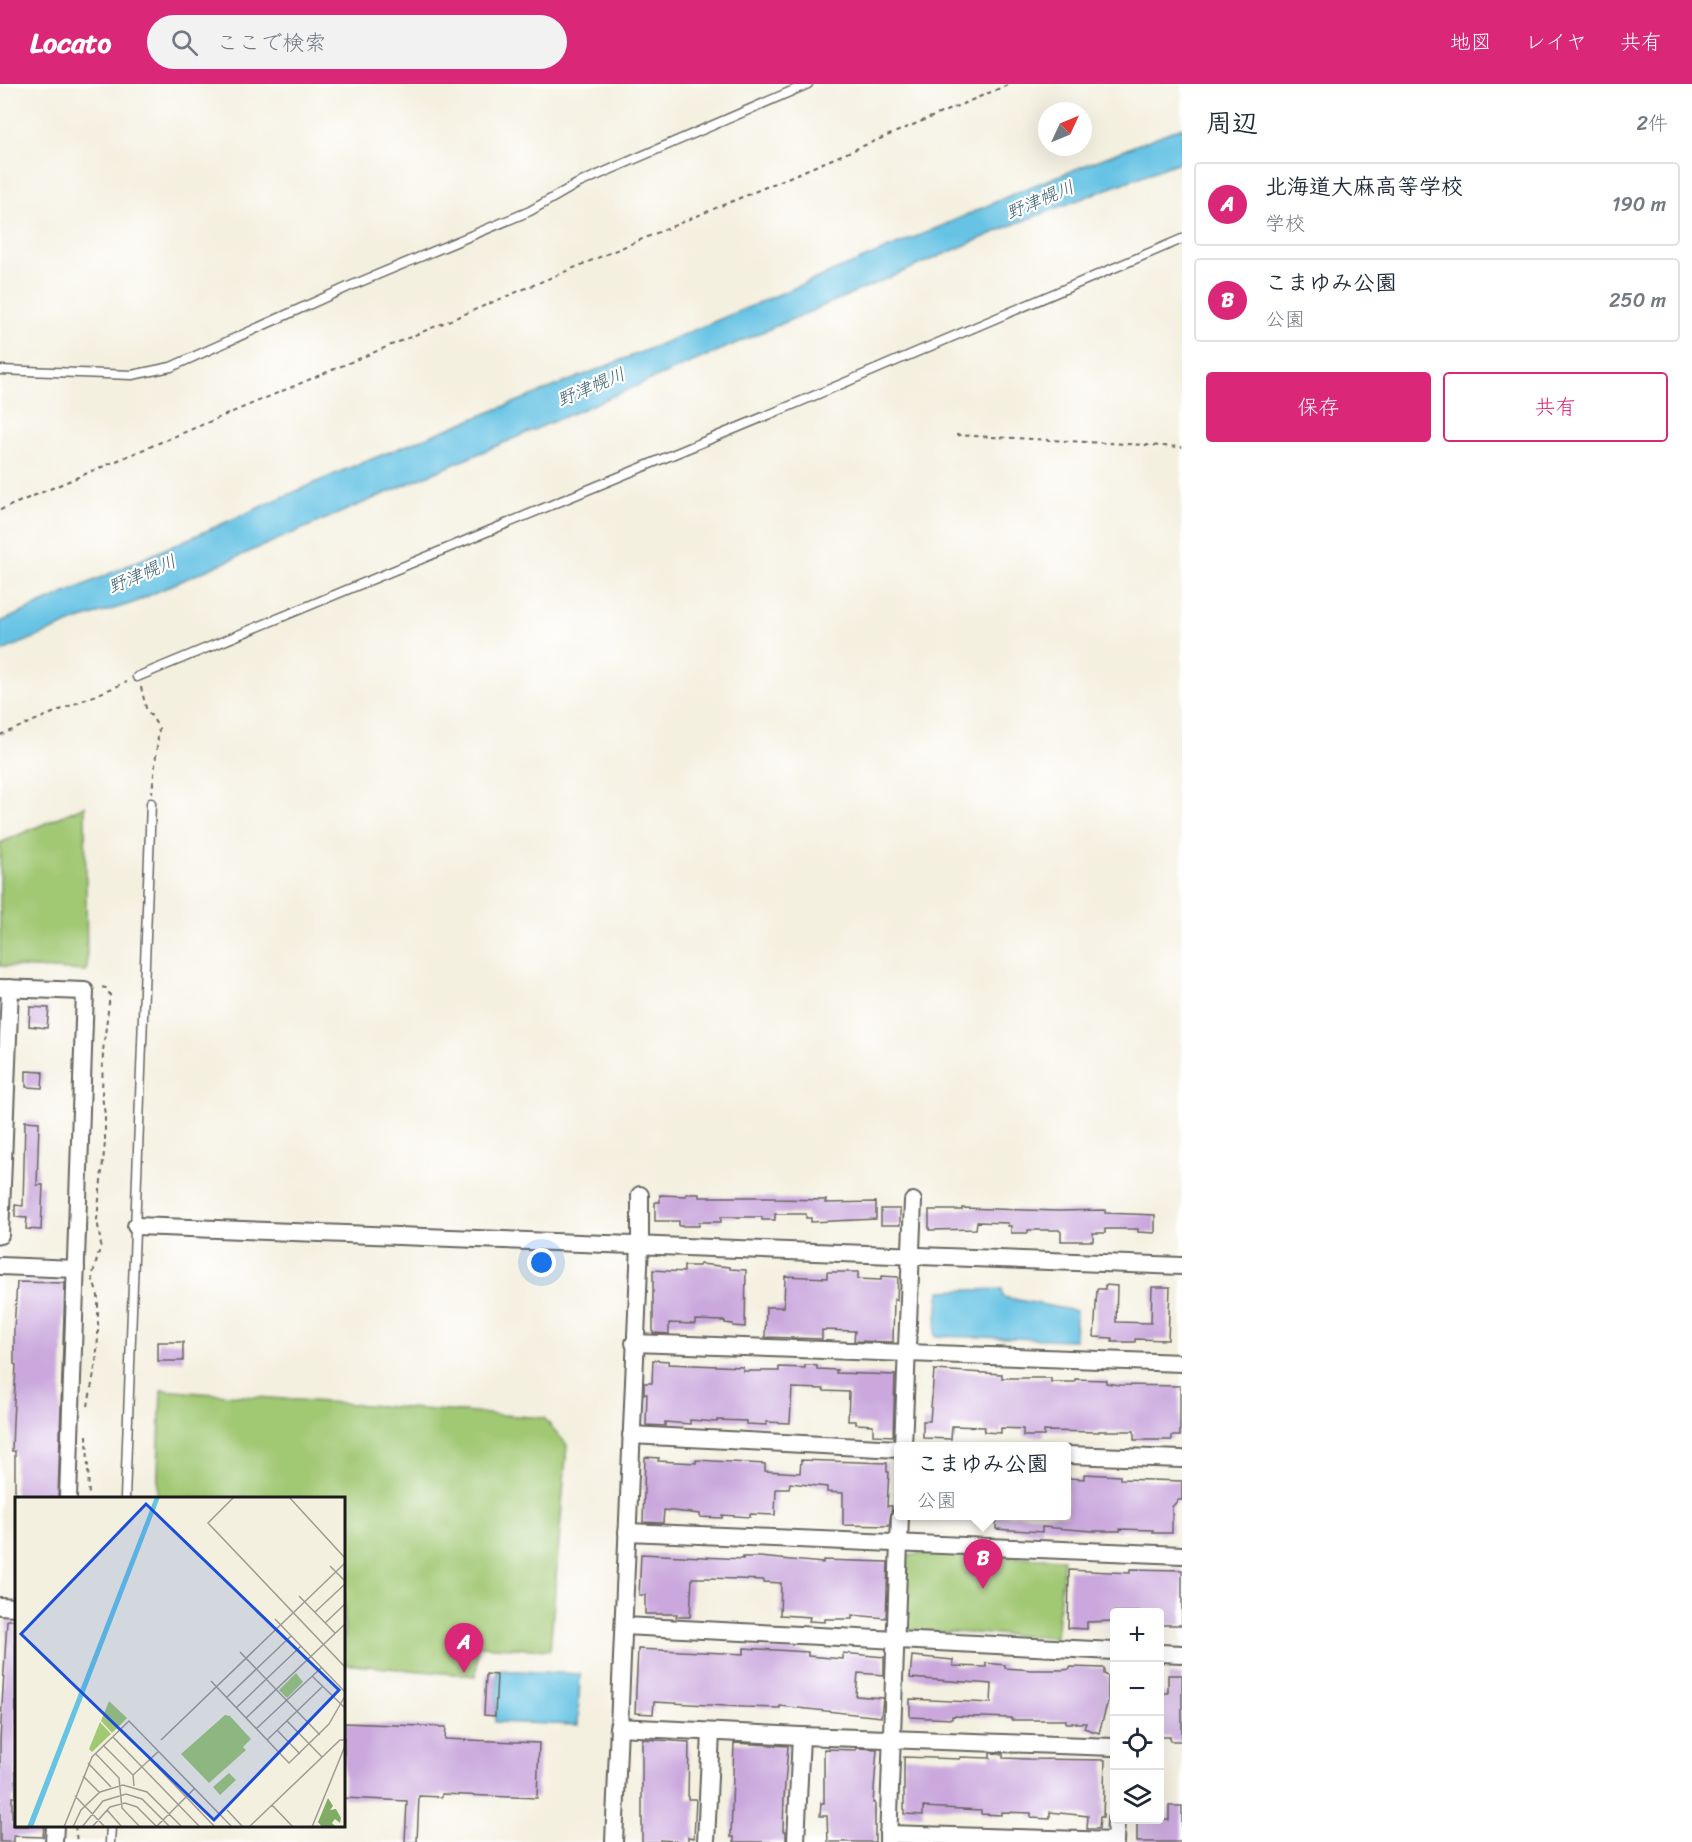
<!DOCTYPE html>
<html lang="ja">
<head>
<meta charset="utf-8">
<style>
  :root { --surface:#fff; --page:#f2f2f3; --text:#1f2937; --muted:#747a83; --line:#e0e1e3; --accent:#db2777 }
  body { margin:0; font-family:Sriracha,"Klee One",sans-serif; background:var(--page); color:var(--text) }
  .controls { position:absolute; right:18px; bottom:18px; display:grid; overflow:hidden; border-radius:6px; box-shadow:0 6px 24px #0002 }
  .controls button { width:54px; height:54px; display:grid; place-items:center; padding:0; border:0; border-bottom:2px solid var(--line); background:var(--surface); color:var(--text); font:30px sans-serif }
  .compass { position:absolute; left:1038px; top:18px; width:54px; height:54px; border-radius:50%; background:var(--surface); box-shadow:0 6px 24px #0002; rotate:46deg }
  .you { position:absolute; left:542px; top:1179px; width:21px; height:21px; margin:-15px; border:4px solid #fff; border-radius:50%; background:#1a73e8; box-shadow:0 0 0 9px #1a73e833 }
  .badge { display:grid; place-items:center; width:39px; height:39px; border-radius:50%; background:var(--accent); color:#fff; font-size:20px; font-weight:700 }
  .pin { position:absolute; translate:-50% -50px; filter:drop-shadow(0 2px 3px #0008) }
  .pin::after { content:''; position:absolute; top:32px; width:21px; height:18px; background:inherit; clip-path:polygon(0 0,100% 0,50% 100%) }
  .popup { position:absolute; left:894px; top:1358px; width:177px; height:78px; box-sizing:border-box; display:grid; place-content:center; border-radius:6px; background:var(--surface); filter:drop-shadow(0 2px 4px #0005); font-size:20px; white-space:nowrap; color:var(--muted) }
  .popup b { font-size:22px; color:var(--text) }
  .popup::after { content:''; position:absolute; left:50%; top:100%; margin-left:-12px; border:12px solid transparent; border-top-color:var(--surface) }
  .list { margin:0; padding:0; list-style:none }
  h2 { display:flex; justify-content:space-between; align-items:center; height:78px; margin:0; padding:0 24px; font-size:26px }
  h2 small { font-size:20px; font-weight:400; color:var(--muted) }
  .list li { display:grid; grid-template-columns:39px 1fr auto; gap:18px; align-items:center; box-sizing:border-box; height:84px; margin:0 12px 12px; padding:0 12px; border:2px solid var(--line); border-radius:6px }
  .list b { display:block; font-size:22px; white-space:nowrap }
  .list p { margin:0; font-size:20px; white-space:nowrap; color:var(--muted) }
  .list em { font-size:20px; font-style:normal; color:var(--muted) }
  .actions { display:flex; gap:12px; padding:18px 24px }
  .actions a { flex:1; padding:14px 0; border:2px solid var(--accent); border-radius:6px; text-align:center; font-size:21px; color:var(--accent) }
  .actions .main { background:var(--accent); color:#fff }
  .icon { flex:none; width:33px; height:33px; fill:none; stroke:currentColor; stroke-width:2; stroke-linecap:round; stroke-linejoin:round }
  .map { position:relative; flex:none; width:1182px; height:1758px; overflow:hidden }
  header { display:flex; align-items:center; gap:36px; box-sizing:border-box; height:84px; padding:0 30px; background:var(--accent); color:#fff }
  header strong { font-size:28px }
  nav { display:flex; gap:33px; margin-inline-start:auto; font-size:21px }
  .search { width:420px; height:54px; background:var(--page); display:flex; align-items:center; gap:15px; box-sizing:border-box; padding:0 21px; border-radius:33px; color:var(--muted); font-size:22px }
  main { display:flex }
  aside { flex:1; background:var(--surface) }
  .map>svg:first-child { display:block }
</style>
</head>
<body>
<header>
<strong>Locato</strong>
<div class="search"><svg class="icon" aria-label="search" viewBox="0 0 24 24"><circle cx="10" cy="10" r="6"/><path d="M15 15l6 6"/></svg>ここで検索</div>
<nav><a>地図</a><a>レイヤ</a><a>共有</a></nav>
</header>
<main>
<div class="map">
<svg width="1182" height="1758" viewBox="0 0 1182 1758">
  <rect width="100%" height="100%" fill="#fff"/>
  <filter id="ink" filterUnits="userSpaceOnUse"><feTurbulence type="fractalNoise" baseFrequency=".0167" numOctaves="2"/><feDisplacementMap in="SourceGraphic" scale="12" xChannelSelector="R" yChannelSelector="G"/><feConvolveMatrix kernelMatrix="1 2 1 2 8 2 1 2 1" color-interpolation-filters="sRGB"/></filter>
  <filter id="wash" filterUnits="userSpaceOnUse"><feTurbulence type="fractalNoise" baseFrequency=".008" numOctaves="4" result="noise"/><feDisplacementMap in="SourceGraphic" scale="24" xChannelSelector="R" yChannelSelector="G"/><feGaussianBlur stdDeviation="1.35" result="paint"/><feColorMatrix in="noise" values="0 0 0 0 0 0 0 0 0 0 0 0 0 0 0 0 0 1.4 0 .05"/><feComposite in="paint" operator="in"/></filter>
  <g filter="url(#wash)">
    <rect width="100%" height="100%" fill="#f4f0e0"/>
    <g fill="#a1c873" stroke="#5e7248" stroke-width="1.5">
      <path d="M85,722L87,887L0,882V759Z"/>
      <path d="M161,1306L544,1334L567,1361L550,1566L478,1562L476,1592L344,1580V1414H157Z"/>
      <path d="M921,1469L1064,1475L1056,1553L909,1546L902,1535L908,1471Z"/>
    </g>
    <g fill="#66c3e4" stroke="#417080" stroke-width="1.5">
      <path d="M1182,43V77L1017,139L174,500L133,519L78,536L0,568V538L344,386L644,267L944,141L1020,107Z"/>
      <path d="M1002,1205L1003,1213L1076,1227L1075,1256L935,1252L940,1207Z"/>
      <path d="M497,1586L580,1590L578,1641L495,1638Z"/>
    </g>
    <g id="blocks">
      <g fill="#caa8dd">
        <path d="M30,923L49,924L47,944L29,942Z"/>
        <path d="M26,987L43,988L42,1004L26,1003Z"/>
        <path d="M25,1037L39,1038L37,1101H43L41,1146L26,1145L27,1134L15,1133V1121L23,1122Z"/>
        <path d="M686,1110H699V1113H775V1115L826,1116L825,1119L876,1118V1135L811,1138V1134H806V1130H775V1136H762V1133H721V1138H699V1142H679V1137H655V1118H660V1111L686,1112Z"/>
        <path d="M962,1124L1059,1127L1105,1126V1129L1155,1131V1149L1138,1148V1145H1105V1149H1093V1157H1061V1148L1059,1146H1028V1149H1011V1142H1008V1139L977,1138L976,1145L929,1146V1126H962Z"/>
        <rect x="881" y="1125" width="19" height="16"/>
        <path d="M700,1180L730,1183V1185L746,1186L745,1243L733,1242V1240L725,1239V1237L695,1236V1240L669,1239V1250L653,1249V1186L684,1188V1182H699Z"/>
        <path d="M827,1188H858V1195L881,1196V1192L898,1193L897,1216L894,1215L893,1258L854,1257L855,1247L822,1246V1255L765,1253L766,1223H784L785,1192L827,1194Z"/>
        <path d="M17,1198L65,1199L58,1414H15V1367H12L13,1337L16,1281L14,1280V1245Z"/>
        <path d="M1105,1201L1117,1202L1116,1238L1151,1239L1152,1203H1170L1168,1256L1135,1255V1258H1112V1254L1094,1253L1097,1205H1105Z"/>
        <rect x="158" y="1258" width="25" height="19"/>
        <path d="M653,1276L669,1277L668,1280L743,1283V1287H779V1283L805,1284V1281H811L817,1282V1285L837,1286L836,1289L895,1291L893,1352L873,1351V1341L856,1340V1337H848L849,1308L824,1307V1305L792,1304L790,1339L766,1338V1341L746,1340V1337L717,1336V1338L690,1336V1340L665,1338V1342L646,1341L647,1310H644V1299H652Z"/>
        <path d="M934,1286L1002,1290V1294H1051V1298H1075V1295L1106,1296V1299L1120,1301L1180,1302V1352H1172V1356H1134V1347H1099V1348L1044,1347V1352H1023V1345L1001,1344V1349L984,1348L985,1343L952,1342L951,1355L923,1354V1337H930Z"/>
        <path d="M645,1373L659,1374L658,1377L696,1379V1376L765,1380V1387L800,1389L801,1376L887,1379V1388H889L887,1422H892L889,1442L843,1441V1409L827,1408V1403L790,1399L789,1405H776L775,1431L750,1430V1433L722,1431V1434L700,1433V1430L664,1426L663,1439L643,1438Z"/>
        <path d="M1084,1390L1120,1392V1395L1182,1397V1416H1178L1172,1423V1449H1153V1446L1120,1445V1447H1093L1042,1443V1448L996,1445L997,1431H1067V1394L1084,1395Z"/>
        <path d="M641,1470L743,1475V1473H759L823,1479V1476L888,1478L886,1534L852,1531V1535H825V1538L809,1537L810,1533L780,1531L781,1499L764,1498V1496L708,1494H692L690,1533H676L677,1530H645V1511H639Z"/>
        <path d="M1130,1485L1182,1486V1541H1160V1528H1114V1537L1087,1538V1545L1068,1544L1069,1486L1130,1489Z"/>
        <path d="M7,1536H16V1713H12V1742H44L43,1753L14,1752V1758H0V1656Z"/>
        <path d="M744,1564L808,1568V1572L843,1575V1569L884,1573V1591L858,1589L856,1612L883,1614L881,1633L780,1622V1624L744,1623L654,1618L653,1630L635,1629L638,1565L744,1570Z"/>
        <path d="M912,1572L953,1576V1582L986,1583V1579L1005,1581V1584L1032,1586H1063L1070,1585V1583L1104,1584V1590L1108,1592V1617L1099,1649L1084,1644L1086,1639H1066V1636H1011V1634L952,1632V1635L910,1633V1615L991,1619L992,1600L910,1594Z"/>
        <path d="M486,1590L497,1591L495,1632L484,1631Z"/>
        <path d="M1168,1591H1182V1657H1170V1653H1160V1609H1168Z"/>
        <path d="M344,1639L446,1643L445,1655L539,1659L537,1714L442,1710V1713L419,1712L417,1758H405L407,1717L344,1714Z"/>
        <path d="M642,1655L689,1658L688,1715H696L694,1754L688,1753V1758L660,1756V1758H642Z"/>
        <path d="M734,1659L788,1662L784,1714L783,1747H786V1758H734V1753H731Z"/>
        <path d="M856,1664L877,1665L873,1719H875V1758H828L827,1732H820L821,1719H824V1665L856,1666Z"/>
        <path d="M990,1669L1003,1670V1674L1029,1675L1105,1676L1103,1733H1100L1099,1745H1087L1088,1732L1050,1728V1735L1031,1734V1729L1001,1728V1731L981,1730V1726L923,1723V1731L904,1730V1673L960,1675V1673L990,1674Z"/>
        <path d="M1169,1722H1182V1758H1137V1736H1169Z"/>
      </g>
    </g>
  </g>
  <g filter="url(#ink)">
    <use href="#blocks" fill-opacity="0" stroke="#686661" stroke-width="1.5"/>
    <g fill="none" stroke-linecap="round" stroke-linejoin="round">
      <defs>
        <g id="service">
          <path d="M0,286L132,291L171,283L348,203L530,127L577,100L808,0"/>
          <path d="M137,593L797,319L1182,155"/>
          <path d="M125,1414L151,719"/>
          <path d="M110,1758L111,1742"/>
        </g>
        <g id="minor">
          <path d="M0,904L85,907L68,1414"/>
          <path d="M136,1142L1182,1182"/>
          <path d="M0,1151L10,904"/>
          <path d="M0,1182L76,1185"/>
          <path d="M634,1259L1182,1279"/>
          <path d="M631,1351L899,1365"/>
          <path d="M903,1362L913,1117"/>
          <path d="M1067,1371L1182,1375"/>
          <path d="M627,1448L1182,1471"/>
          <path d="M0,1522L16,1523"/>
          <path d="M624,1542L1114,1567"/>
          <path d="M1160,1569L1182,1570"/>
          <path d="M618,1643L801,1652L1114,1663"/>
          <path d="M888,1750L1115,1757"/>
          <path d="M54,1758L55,1742"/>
          <path d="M614,1758L640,1160V1111"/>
          <path d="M706,1758L711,1648"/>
          <path d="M796,1758L801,1652"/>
          <path d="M888,1758L900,1432"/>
          <path d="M1115,1758L1116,1736"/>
        </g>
      </defs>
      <use href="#service" stroke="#686661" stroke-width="11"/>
      <use href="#minor" stroke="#686661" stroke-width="20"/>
      <g stroke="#686661" stroke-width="2" stroke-dasharray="4.5 4.5" stroke-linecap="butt">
        <path d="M956,351L1182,363"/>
        <path d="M0,426L1010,0"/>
        <path d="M141,603L146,624L159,644L152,709"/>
        <path d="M0,651L127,598"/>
        <path d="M88,1322L96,1278L98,1254V1212L92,1193L101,1161L97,1135L105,1059V1030L102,1013L103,967L110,911L106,904L101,903"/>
        <path d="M87,1351L89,1414"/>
        <path d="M75,1742L77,1758"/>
      </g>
      <use href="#service" stroke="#fff" stroke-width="8"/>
      <use href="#minor" stroke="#fff" stroke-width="16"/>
    </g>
  </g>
  <g text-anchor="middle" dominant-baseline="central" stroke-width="4.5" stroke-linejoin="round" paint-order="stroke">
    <g font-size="18" font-style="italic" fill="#3a5f6c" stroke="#fff">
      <text transform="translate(1040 116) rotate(-23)">野津幌川</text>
      <text transform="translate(591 303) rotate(-23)">野津幌川</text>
      <text transform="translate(142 490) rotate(-23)">野津幌川</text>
    </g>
  </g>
  <g transform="translate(15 1413)">
    <rect width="330" height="330" fill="#f4f0e0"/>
    <path d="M281,176L288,185L272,201L264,193ZM94,204L112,221L97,236L86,224ZM210,218L215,219L236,242L228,250L231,253L194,286L166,257ZM85,225L96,237L77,255L74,252ZM214,276L221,283L205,298L198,290Z" fill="#a1c873"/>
    <path d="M313,301L318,309L315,313L321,312L326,321L325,326L320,322L317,326L321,330H307L303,325Z" fill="#80ac65"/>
    <path d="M140,0H145L51,244L18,330H12Z" fill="#66c3e4"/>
    <path fill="none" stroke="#9e9b92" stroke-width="1.5" d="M219,0L193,26L330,170M274,0L330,61M315,69L330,84M284,99L320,136M300,115L330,87M260,122L330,195M310,126L330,107M225,155L305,238M297,179L330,211M196,184L274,266L314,227L330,199M211,201L276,139M221,211L286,149M231,221L330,127M272,224L307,260M292,225L317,201M106,232L200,330M241,232L307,170M262,233L285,257M98,240L185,330M146,243L330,66M252,243L307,190M88,248L118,278L119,289M80,256L104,281L107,311L125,330M73,266L96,290M118,278L144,254M68,279L85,296M60,299L90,330M257,308L278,330M92,313L107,330M212,313L228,330M49,330L77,260L114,224L217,330M58,330L66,313L85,295L108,288L132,295L167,330M67,330L88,304L111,297L127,302L155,330M77,330L95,310L110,306L122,310L142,330M141,330L180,291M234,330L325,243H330M297,330L330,249"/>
    <path fill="#1d4ed8" fill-opacity="0.15" stroke="#1d4ed8" stroke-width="3" d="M131,7L324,193L199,323L6,137Z"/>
    <rect width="330" height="330" fill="none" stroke="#1c1c1c" stroke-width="3"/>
  </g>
</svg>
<div class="controls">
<button>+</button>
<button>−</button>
<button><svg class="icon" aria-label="locate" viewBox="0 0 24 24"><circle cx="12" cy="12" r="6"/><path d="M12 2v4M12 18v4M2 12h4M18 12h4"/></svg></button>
<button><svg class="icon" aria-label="layers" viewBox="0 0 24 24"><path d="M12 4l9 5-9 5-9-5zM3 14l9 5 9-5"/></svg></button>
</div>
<svg class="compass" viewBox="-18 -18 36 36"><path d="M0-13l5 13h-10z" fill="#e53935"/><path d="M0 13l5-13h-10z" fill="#747a83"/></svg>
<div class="you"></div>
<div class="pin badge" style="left:464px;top:1589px">A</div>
<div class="pin badge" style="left:983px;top:1505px">B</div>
<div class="popup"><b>こまゆみ公園</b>公園</div>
</div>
<aside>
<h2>周辺<small>2件</small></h2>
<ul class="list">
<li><span class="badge">A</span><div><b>北海道大麻高等学校</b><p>学校</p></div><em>190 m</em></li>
<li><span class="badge">B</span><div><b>こまゆみ公園</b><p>公園</p></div><em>250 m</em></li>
</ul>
<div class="actions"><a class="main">保存</a><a>共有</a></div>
</aside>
</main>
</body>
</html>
